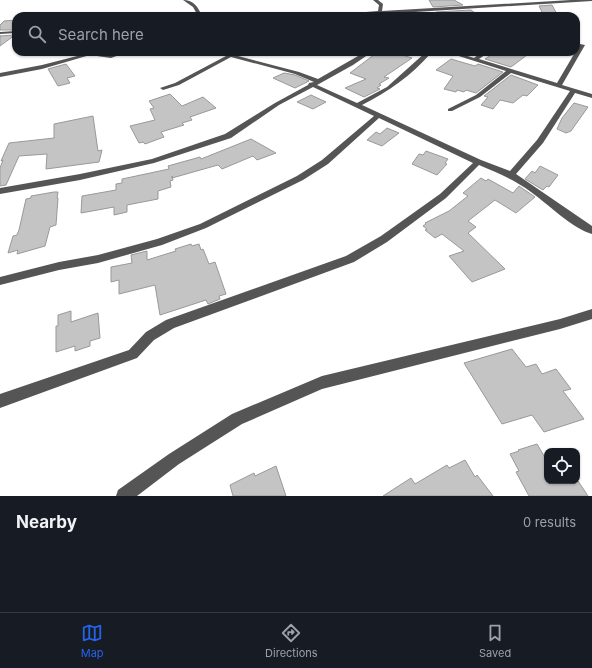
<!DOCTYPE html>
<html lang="en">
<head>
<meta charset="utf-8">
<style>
  :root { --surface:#171b24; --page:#242831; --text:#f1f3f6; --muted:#9ea1a6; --line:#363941; --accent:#2563eb }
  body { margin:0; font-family:Inter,sans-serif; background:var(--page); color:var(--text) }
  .controls { position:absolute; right:12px; bottom:12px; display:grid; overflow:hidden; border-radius:8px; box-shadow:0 1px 3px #0004 }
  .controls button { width:36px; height:36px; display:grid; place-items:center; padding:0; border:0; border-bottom:1px solid var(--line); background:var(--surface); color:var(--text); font:20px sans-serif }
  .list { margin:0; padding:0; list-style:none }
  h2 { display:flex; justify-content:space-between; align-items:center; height:52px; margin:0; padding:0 16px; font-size:17px }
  h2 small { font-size:13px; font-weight:400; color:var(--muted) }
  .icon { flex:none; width:22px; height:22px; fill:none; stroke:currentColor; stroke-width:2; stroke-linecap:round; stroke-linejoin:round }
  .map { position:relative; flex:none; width:592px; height:496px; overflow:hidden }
  .search { position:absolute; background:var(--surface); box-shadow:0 1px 3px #0004; left:12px; right:12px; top:12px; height:44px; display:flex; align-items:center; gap:10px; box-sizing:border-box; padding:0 14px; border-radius:12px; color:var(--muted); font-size:15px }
  .sheet { height:116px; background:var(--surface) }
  nav { display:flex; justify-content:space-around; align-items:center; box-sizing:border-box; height:56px; border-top:1px solid var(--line); background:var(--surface); font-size:11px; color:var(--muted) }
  nav a { display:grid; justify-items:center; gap:2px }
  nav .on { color:var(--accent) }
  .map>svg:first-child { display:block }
</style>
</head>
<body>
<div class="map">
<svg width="592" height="496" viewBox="0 0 592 496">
  <rect width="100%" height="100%" fill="#fff"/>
  <g fill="#c4c4c4" stroke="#999">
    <path d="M429,0H454L463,5L433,7Z"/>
    <path d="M552,5L558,16H547L543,14L539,6Z"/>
    <path d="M471,10L479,16H438L436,12Z"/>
    <path d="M16,20V30H0V25L4,21Z"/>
    <path d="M0,35V36L15,35L0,46Z"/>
    <path d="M383,52H392L412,58L384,77L389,78L379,84L381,85L377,88L380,89L364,97L345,88L366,79L350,73L375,54L379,55Z"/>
    <path d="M496,52H531L511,67L485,59Z"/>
    <path d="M451,59L475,66L478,64L503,72L476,93L466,90L464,92L457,90L456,92L444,89L453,76L436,70Z"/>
    <path d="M66,64L75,76L67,78L70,83L58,86L48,69Z"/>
    <path d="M284,73L295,75L309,81L295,88L273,78Z"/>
    <path d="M511,75L538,85L527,96L523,95L513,103L500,100L493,109L481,105L488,97L484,96Z"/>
    <path d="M170,94L182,106L203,97L216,108L190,117L192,120L182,123L184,125L161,132L164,137L145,144L143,142L139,143L130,126L155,120L150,109L154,108L149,101Z"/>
    <path d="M311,95L326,102L313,109L297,102Z"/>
    <path d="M574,103L588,107L571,131L566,133L557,129L562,118Z"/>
    <path d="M93,116L98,151L102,150L99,162L46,169L47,154L19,156L6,185L0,186V168L3,160L1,161L9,143L54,138V124Z"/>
    <path d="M387,128L399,133L382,146L367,140L376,132L380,134Z"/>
    <path d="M251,139L276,153L257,160L253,156L222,169L218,165L172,178V176L173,180L170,181L171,187L158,191V199L127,205V212L114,215V207L81,213L82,196L116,190V184L122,183V179L169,169L168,166L200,157L201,159Z"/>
    <path d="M426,151L448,159L445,163L447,164L437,175L412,164L419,154L423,155Z"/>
    <path d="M540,166L558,175L549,187L547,186L543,190L525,179L532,171L535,173Z"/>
    <path d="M481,178L486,181L488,179L513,193L519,186L535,197L516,213L495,200L468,221L476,227L468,233L505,269L472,282L449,256L464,251L442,234L435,238L425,230L427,229L423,226L426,224L425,223L449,211L468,196L463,193Z"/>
    <path d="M54,192H58L57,198H58L56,225L50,227L45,246L17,254L18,250L8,253L13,236L17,235L19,230L26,199L31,198V196Z"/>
    <path d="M191,244L192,246L199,244L201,250L203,249L209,264L215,262L226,294L219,296L220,299L208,304L206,300L160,315L155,285L119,294V280L111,282V267L132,263L131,255L147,251V260L176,251L175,249Z"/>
    <path d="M71,311V322L98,313L100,338L90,341V346L75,351V346L56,352V326H58V315Z"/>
    <path d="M512,349L526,367L536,364L542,374L556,369L571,389L563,391L584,419L544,432L532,415L502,424L464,363Z"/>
    <path d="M537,444L547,461V481H578L588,496H529L516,472L519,471L510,454L519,451L518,450Z"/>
    <path d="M465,460L475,477L477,475L493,496H383L411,478L415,484L447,465L449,468Z"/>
    <path d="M276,466L286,496H233L230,485L254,473L255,476Z"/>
  </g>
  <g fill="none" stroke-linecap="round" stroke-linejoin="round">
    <g fill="#555" fill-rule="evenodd">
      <path d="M183,0C194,0 198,7 202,16H198L193,7Z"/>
      <path d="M373,0H378L383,4L382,11L571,0H592V1L383,14L384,16H380L378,14L318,16L378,11L379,5Z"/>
      <path d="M16,31V33L0,34V32Z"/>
      <path d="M580,44L585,45L562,85L592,94V98L575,93L543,143L516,174L592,226V234C573,229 548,204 531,192C515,180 498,173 479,165L446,198L387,242L354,262L174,328L154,340L137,358L0,408V394L129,350L146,332L166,320L346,256L381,236L440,194L473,163L379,118L328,164L303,180L206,228L162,245L98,263L59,270L0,285V277L59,262L98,255L157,239L200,224L297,176L322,160L374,116L313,87L279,105L231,138L154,163L80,180L0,194V188L80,174L152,159L225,134L275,103L308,85L309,83L314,82L295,74L231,57L179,85L163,90L160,88L175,83L226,56L214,52H223L299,72L318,79L365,52H372L353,65L317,85L357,103L387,87L426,52H432C411,76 389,91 362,105L481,160L510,171L537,140L570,91L511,73L480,97L452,111H448V109L476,95L506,71L446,52H455L474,58L482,52H489L479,59L557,83Z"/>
      <path d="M86,52L111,54L119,52L122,54L111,58L90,55L42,69L0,77V73L42,65L85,54Z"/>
      <path d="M592,309V319L560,329L322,389L242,424L179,464L137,496H116L118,490L169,454L232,414L322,376L560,319Z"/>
    </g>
  </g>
</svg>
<div class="controls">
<button><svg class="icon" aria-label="locate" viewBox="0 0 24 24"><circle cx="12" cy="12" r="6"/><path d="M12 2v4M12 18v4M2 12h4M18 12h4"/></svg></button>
</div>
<div class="search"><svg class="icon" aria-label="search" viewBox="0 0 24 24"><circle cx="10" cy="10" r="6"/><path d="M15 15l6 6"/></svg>Search here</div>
</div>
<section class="sheet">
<h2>Nearby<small>0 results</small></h2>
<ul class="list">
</ul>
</section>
<nav>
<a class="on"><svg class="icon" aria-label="map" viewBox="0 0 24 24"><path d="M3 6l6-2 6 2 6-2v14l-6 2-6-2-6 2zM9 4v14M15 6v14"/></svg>Map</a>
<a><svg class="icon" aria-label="directions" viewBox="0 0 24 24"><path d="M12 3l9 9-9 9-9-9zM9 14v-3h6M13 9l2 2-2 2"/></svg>Directions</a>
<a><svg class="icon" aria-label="saved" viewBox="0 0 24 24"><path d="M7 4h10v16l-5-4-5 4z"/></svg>Saved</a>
</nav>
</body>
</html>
